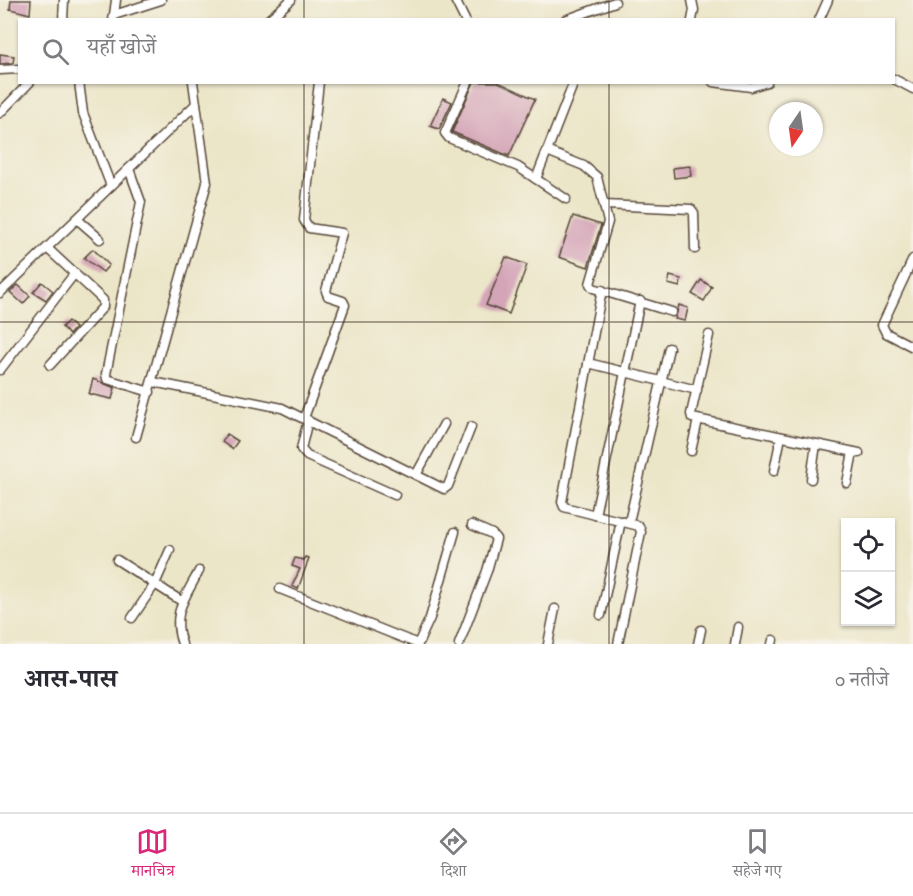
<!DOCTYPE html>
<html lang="hi">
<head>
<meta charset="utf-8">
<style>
  :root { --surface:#fff; --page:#f2f2f3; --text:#2b2b33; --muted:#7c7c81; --line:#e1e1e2; --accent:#db2777 }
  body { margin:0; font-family:"IM FELL DW Pica","Noto Serif Devanagari",serif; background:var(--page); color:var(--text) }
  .controls { position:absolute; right:18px; bottom:18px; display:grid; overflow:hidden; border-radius:0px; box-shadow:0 2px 4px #0004 }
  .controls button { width:54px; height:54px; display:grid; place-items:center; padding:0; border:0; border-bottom:2px solid var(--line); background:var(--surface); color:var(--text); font:30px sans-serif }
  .compass { position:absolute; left:769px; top:102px; width:54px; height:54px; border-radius:50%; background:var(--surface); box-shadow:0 2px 4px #0004; rotate:193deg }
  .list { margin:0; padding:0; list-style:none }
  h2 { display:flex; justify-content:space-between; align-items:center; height:78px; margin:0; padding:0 24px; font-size:26px }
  h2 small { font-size:20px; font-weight:400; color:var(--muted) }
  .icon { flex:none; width:33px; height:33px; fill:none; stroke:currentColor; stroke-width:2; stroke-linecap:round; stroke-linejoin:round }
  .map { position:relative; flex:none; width:913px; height:644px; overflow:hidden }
  .search { position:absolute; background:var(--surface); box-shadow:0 2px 4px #0004; left:18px; right:18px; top:18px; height:66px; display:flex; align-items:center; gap:15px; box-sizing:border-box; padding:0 21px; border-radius:0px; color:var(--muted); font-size:22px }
  .sheet { height:168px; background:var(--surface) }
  nav { display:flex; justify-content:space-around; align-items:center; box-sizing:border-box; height:84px; border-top:2px solid var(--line); background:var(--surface); font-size:16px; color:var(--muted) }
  nav a { display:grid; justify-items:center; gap:3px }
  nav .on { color:var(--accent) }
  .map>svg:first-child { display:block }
</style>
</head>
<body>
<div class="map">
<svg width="913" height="644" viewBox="0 0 913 644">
  <rect width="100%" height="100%" fill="#f7f3e8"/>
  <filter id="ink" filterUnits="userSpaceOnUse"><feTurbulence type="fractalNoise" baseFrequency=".0167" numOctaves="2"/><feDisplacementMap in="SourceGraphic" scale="12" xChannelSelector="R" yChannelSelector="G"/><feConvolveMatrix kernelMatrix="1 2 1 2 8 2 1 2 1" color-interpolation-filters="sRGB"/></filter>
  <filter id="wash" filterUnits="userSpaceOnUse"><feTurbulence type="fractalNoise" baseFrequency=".008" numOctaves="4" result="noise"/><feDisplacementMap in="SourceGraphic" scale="24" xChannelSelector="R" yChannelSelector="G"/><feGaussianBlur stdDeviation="1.35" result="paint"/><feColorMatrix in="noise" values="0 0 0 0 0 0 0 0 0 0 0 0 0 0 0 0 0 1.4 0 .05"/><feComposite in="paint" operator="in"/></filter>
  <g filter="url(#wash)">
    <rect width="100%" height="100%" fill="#ece6c9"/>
    <g id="blocks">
      <g fill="#d4a4b7">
        <path d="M11,0H31L30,14L10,9Z"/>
        <path d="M0,54L14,56L13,63L0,64Z"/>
        <path d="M474,82H498L535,99L509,156L452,132Z"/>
        <path d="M443,98L452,102L439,129L430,126Z"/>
        <path d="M690,166L691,176L674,178L673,168Z"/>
        <path d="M573,216L601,225L588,267L559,257Z"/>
        <path d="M93,249L109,265L103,272L84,258Z"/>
        <path d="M506,257L527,265L509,314L486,305Z"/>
        <path d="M670,276L681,279L680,287L668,284Z"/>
        <path d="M701,280L712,287L704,301L692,294Z"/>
        <path d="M42,282L53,291L46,300L33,292Z"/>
        <path d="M18,285L30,296L23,304L10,292Z"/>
        <path d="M679,305L688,308L685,321L675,319Z"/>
        <path d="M68,321L75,328L69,335L62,327Z"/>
        <path d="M93,379L115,388L112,399L89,394Z"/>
        <path d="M227,434L238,441L232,449L222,442Z"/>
        <path d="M305,557L309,558L298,589L292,586L300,569L292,566L295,558L304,560Z"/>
      </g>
    </g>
  </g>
  <g filter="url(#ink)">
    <use href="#blocks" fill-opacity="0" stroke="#564638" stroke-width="1.5"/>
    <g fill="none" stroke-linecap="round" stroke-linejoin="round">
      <defs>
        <g id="minor">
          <path d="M455,0L465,20"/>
          <path d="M114,15L116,0"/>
          <path d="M63,20L64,0"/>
          <path d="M113,20L114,15L161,0"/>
          <path d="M268,20L291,0"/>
          <path d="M565,20L615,2"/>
          <path d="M692,20L694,10L692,0"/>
          <path d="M819,20L828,0"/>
          <path d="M0,70L20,69"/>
          <path d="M894,79L913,89"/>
          <path d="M79,82L83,113L111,186"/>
          <path d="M468,82L445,133L449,138L518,167L566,199"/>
          <path d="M713,82L751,87L767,82"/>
          <path d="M0,113L30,82"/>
          <path d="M547,151L584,166L597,177L608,222L590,284L593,288L672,312"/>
          <path d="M129,169L141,202L106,374L107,379L150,392"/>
          <path d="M536,179L574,82"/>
          <path d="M605,205L691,209L694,213L695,249"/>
          <path d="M77,219L100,239"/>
          <path d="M47,248L103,300V307L50,365"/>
          <path d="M913,259L882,325L886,333L913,347"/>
          <path d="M602,290L562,502L564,507L639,526L641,532L618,644"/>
          <path d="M0,293L196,104"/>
          <path d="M709,335L691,414L692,418L859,453"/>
          <path d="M588,363L697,390"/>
          <path d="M0,370L75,273"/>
          <path d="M153,382L282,408L444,489L448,486L471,427"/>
          <path d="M304,418L345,305L343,301L328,296L326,291L342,233L309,228L304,220L319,82"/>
          <path d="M308,420L301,449L307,456L395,495"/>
          <path d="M136,437L207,183L193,82"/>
          <path d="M691,451L698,420"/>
          <path d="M774,471L781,437"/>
          <path d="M416,475L444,424"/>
          <path d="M811,479L816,444"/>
          <path d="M847,483L853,452"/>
          <path d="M595,515L640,301"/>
          <path d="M629,522L669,348"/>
          <path d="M117,560L183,602"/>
          <path d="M280,589L418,644"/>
          <path d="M601,615L621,521"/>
          <path d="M132,618L155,584L170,550"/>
          <path d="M182,644C171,613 185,598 199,571"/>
          <path d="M418,644L430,618L455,532"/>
          <path d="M459,644L487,571L496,539L492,534L472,525"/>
          <path d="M548,644L555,609"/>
          <path d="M698,644L701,630"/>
          <path d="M735,644L738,627"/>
          <path d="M772,644L773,640"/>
        </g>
      </defs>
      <use href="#minor" stroke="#564638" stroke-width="11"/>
      <use href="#minor" stroke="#fff" stroke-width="8"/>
    </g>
  </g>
  <path fill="none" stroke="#3b2a1e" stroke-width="1.5" stroke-opacity="0.55" d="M304,0V20M609,0V20M304,82V644M609,82V644M0,322H913"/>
</svg>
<div class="controls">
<button><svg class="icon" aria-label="locate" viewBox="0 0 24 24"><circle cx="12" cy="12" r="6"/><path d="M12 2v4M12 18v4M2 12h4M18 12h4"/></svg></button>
<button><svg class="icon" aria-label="layers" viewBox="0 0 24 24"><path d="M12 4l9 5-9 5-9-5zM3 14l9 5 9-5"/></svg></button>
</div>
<svg class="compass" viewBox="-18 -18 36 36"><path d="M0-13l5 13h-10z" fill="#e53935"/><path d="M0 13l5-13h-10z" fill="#7c7c81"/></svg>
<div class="search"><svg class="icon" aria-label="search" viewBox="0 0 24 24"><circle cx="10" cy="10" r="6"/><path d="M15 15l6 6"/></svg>यहाँ खोजें</div>
</div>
<section class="sheet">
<h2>आस-पास<small>0 नतीजे</small></h2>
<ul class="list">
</ul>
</section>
<nav>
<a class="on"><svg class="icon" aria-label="map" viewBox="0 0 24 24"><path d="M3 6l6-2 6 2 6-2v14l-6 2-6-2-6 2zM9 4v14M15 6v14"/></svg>मानचित्र</a>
<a><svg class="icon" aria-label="directions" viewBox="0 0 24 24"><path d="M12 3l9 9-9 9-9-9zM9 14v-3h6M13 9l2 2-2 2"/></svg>दिशा</a>
<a><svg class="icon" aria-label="saved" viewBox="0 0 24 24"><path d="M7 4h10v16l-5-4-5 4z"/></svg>सहेजे गए</a>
</nav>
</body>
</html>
